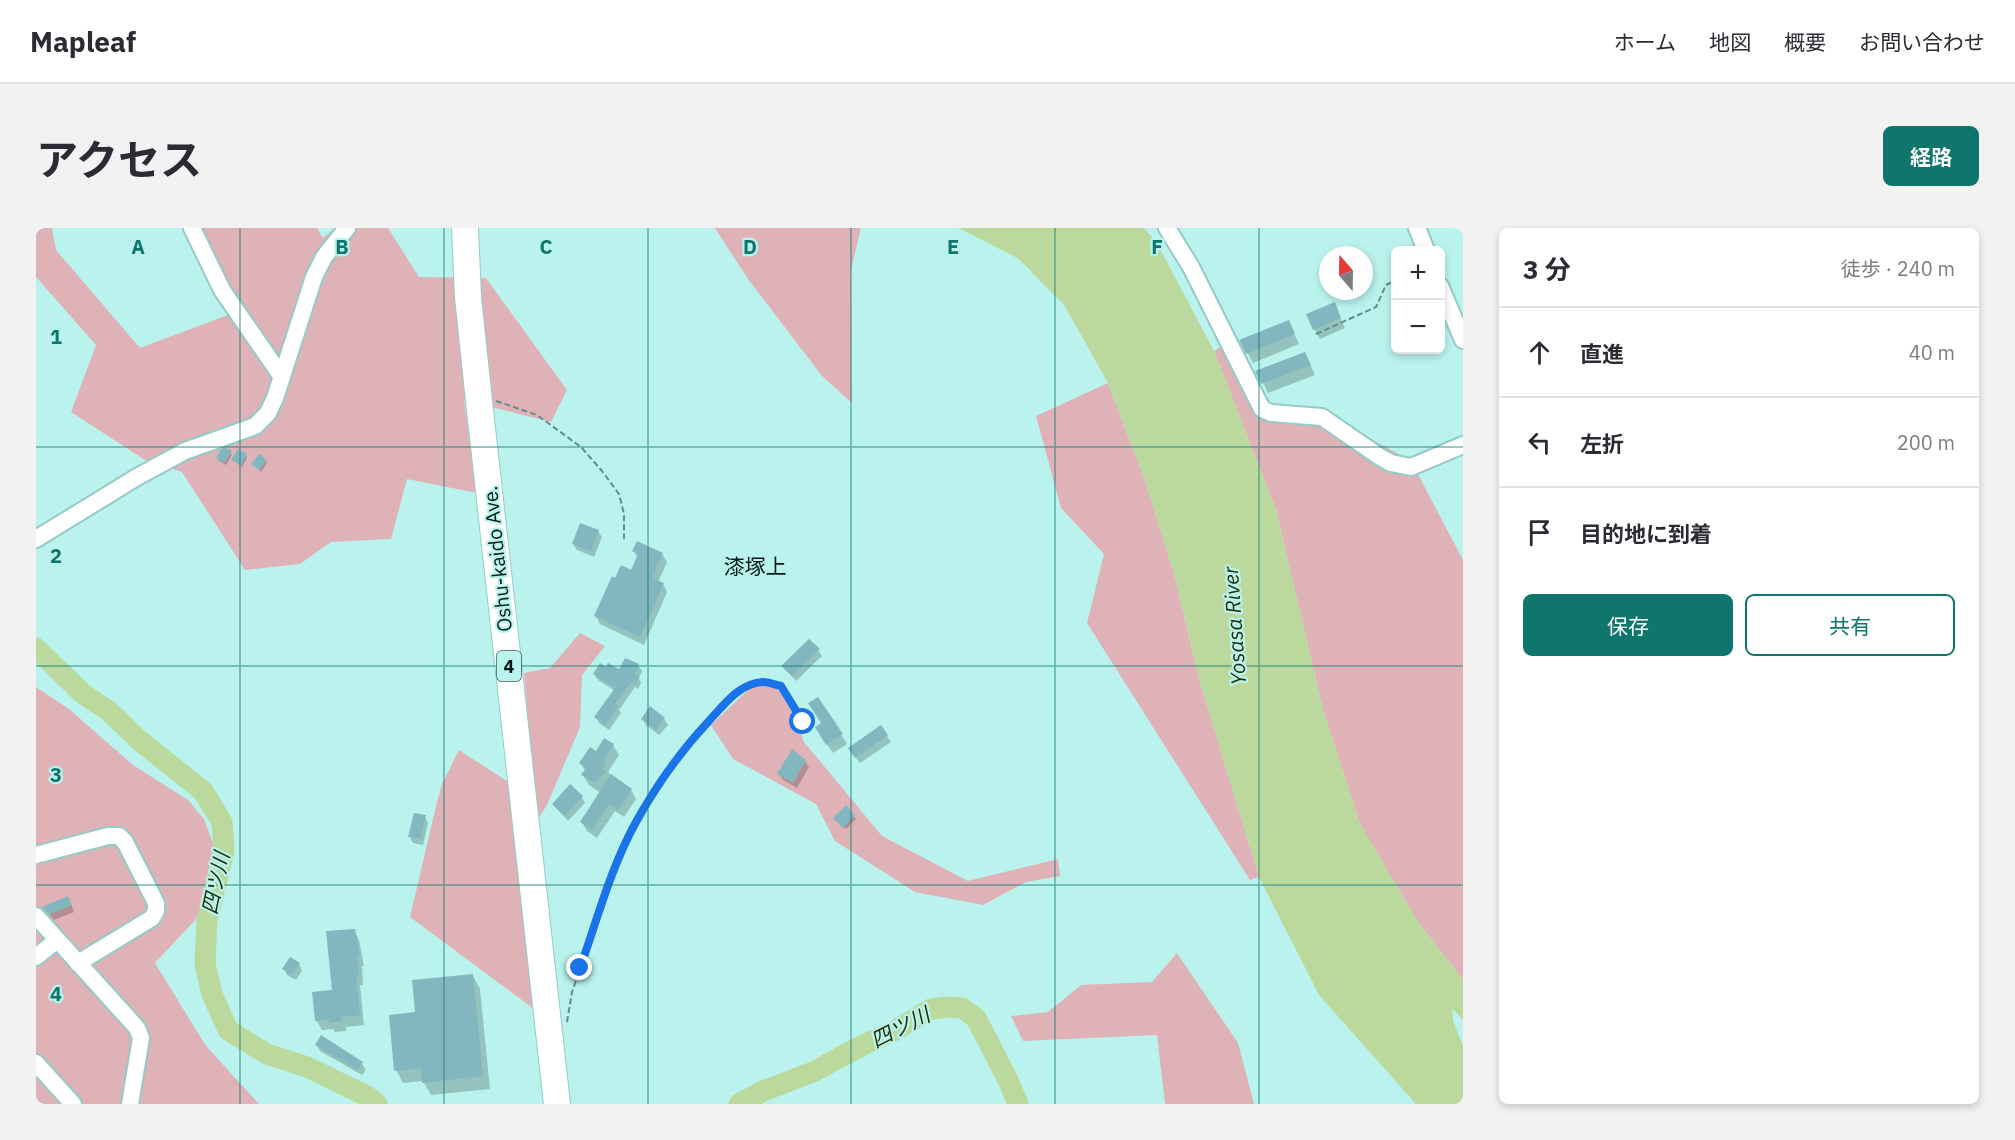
<!DOCTYPE html>
<html lang="ja">
<head>
<meta charset="utf-8">
<style>
  :root { --surface:#fff; --page:#f2f2f3; --text:#2b2b33; --muted:#7c7c81; --line:#e1e1e2; --accent:#0f766e }
  body { margin:0; font-family:"IBM Plex Sans","Noto Sans JP",sans-serif; background:var(--page); color:var(--text) }
  .controls { position:absolute; right:18px; top:18px; display:grid; overflow:hidden; border-radius:9px; box-shadow:0 3px 9px #0003 }
  .controls button { width:54px; height:54px; display:grid; place-items:center; padding:0; border:0; border-bottom:2px solid var(--line); background:var(--surface); color:var(--text); font:30px sans-serif }
  .compass { position:absolute; left:1283px; top:18px; width:54px; height:54px; border-radius:50%; background:var(--surface); box-shadow:0 3px 9px #0003; rotate:340deg }
  .stop { position:absolute; width:18px; height:18px; margin:-14px; border:4px solid #1a73e8; border-radius:50%; background:#fff }
  .stop.end { background:#1a73e8; border-color:#fff; box-shadow:0 2px 6px #0008 }
  .list { margin:0; padding:0; list-style:none }
  h2 { display:flex; justify-content:space-between; align-items:center; height:78px; margin:0; padding:0 24px; font-size:26px }
  h2 small { font-size:20px; font-weight:400; color:var(--muted) }
  .list li { display:grid; grid-template-columns:39px 1fr auto; gap:18px; align-items:center; box-sizing:border-box; height:90px; padding:0 24px; border-top:2px solid var(--line) }
  .list b { display:block; font-size:22px; white-space:nowrap }
  .list em { font-size:20px; font-style:normal; color:var(--muted) }
  .actions { display:flex; gap:12px; padding:18px 24px }
  .actions a { flex:1; padding:14px 0; border:2px solid var(--accent); border-radius:9px; text-align:center; font-size:21px; color:var(--accent) }
  .actions .main { background:var(--accent); color:#fff }
  .icon { flex:none; width:33px; height:33px; fill:none; stroke:currentColor; stroke-width:2; stroke-linecap:round; stroke-linejoin:round }
  .map { position:relative; flex:none; width:1427px; height:876px; overflow:hidden; border-radius:9px }
  header { display:flex; align-items:center; gap:36px; box-sizing:border-box; height:84px; padding:0 30px; background:var(--surface); border-bottom:2px solid var(--line) }
  header strong { font-size:28px }
  nav { display:flex; gap:33px; margin-inline-start:auto; font-size:21px }
  .intro { display:flex; align-items:center; justify-content:space-between; box-sizing:border-box; height:144px; padding:0 36px }
  h1 { margin:0; font-size:42px }
  .button { padding:15px 27px; border-radius:9px; background:var(--accent); color:#fff; font-size:21px; font-weight:700 }
  main { display:flex; gap:36px; padding:0 36px }
  aside { flex:1; background:var(--surface); border-radius:9px; box-shadow:0 3px 9px #0003 }
  .map>svg:first-child { display:block }
</style>
</head>
<body>
<header>
<strong>Mapleaf</strong>
<nav><a>ホーム</a><a>地図</a><a>概要</a><a>お問い合わせ</a></nav>
</header>
<div class="intro"><h1>アクセス</h1><a class="button">経路</a></div>
<main>
<div class="map">
<svg width="1427" height="876" viewBox="0 0 1427 876">
  <rect width="100%" height="100%" fill="#baf3ed"/>
  <g fill="#dfb2b8">
    <path d="M0,0H16L20,22L104,120L192,87L149,0H281L287,10L299,0H352L383,49L450,50L531,162L515,194L428,172L441,265L371,251L355,311L295,314L264,336L209,342L146,244L109,232L35,184L60,117L0,49Z"/>
    <path d="M679,0H825L815,42L816,175L786,148L712,51Z"/>
    <path d="M1189,116L1227,179L1312,198L1375,233L1427,332V752L1382,694L1324,596L1287,482L1240,282L1178,123Z"/>
    <path d="M1072,155L1108,250L1137,342L1164,454L1223,649L1214,652L1051,395L1068,326L1025,280L1000,188Z"/>
    <path d="M544,405L569,418L546,447L544,499L511,577L501,593L488,445L514,440Z"/>
    <path d="M726,449L752,470L768,514L846,608L932,653L1022,631L1024,648L990,654L947,677L879,664L799,613L780,576L697,531L675,497Z"/>
    <path d="M0,459L33,481L97,537L152,572L168,591L180,623L161,690L119,735L170,818L223,876H0Z"/>
    <path d="M423,522L477,557L498,781L374,689L401,574L406,556Z"/>
    <path d="M1141,725L1202,815L1218,876H1129L1121,807L987,813L975,788L1012,784L1045,757L1116,754Z"/>
  </g>
  <path fill="#bbd99d" d="M923,0H1108L1121,15L1178,123L1240,282L1287,482L1324,596L1382,694L1427,752V792L1416,780L1417,793L1427,818V876H1380L1283,767L1223,649L1164,454L1137,342L1108,250L1072,155L1028,77L983,31Z"/>
  <g fill="#0003">
    <path d="M1298,76L1309,100L1284,111L1278,101Z"/>
    <path d="M1252,93L1263,116L1217,135L1205,113Z"/>
    <path d="M1269,125L1279,147L1232,165L1227,155Z"/>
    <path d="M194,224L196,227L190,237L183,233L182,230Z"/>
    <path d="M210,227L211,230L206,239L197,232Z"/>
    <path d="M230,233L231,235L225,244L217,236Z"/>
    <path d="M562,303L566,309L558,329L541,322L537,316Z"/>
    <path d="M598,323L626,326L631,334L622,354L627,356L631,364L608,417L564,396L560,388L580,352L596,344L602,331Z"/>
    <path d="M782,422L786,428L760,453L747,438Z"/>
    <path d="M602,437L606,443L603,450L605,455L602,461L599,459L583,482L585,485L573,502L563,495L560,489L579,463L562,452L558,446L570,441L584,443Z"/>
    <path d="M782,471L811,516L797,525L786,509L787,496Z"/>
    <path d="M607,491H628L632,497L623,507L610,497Z"/>
    <path d="M845,499L855,514L824,535L818,527Z"/>
    <path d="M569,512L577,517L583,527L572,544L595,562L600,571L588,589L579,583L561,610L551,603L546,594L565,565L553,557L547,547L549,543L545,535L560,525Z"/>
    <path d="M769,533L773,539L761,560L747,552L743,546Z"/>
    <path d="M546,569L549,575L532,593L518,577Z"/>
    <path d="M810,579L820,591L810,601L800,592Z"/>
    <path d="M389,589L392,595L387,617L377,615L374,609Z"/>
    <path d="M35,676L38,684L18,692L12,685Z"/>
    <path d="M318,702L323,712L328,738H326L327,757H324L328,797L310,799V803L299,804L297,801L286,802L280,792L297,764Z"/>
    <path d="M263,736L266,743L260,752L251,747L248,741Z"/>
    <path d="M437,748L444,761L454,861L395,867L387,853L367,855L360,842L381,785Z"/>
    <path d="M285,809L326,836L330,842L326,847L284,823L281,817Z"/>
  </g>
  <g fill="none" stroke-linecap="round" stroke-linejoin="round">
    <g stroke="#bbd99d" stroke-width="21">
      <path d="M0,420L47,466L73,483L104,513L167,563L186,594L188,623L171,692L169,736L176,766L192,802L231,826L271,839L331,868L341,876"/>
      <path d="M703,876L727,863L777,844L827,817L858,803L895,781L911,779L926,780L940,790L972,852L982,876"/>
    </g>
  </g>
  <g fill="#82b7c0">
    <path d="M1299,74L1305,90L1277,102L1270,86Z"/>
    <path d="M1253,92L1259,106L1210,126L1203,112Z"/>
    <path d="M1269,124L1275,137L1225,156L1219,143Z"/>
    <path d="M190,220L196,223L188,235L180,230L185,221Z"/>
    <path d="M202,221L211,226L205,237L195,232Z"/>
    <path d="M223,226L231,232L223,242L215,236Z"/>
    <path d="M544,295L563,302L555,323L536,316Z"/>
    <path d="M601,313L627,325L616,350L628,355L604,409L558,388L576,348L579,350L585,337L595,342L602,326L596,323Z"/>
    <path d="M773,411L784,421L756,448L745,438Z"/>
    <path d="M589,430L603,436L599,446L603,448L599,456L595,454L579,476L582,478L569,497L558,489L579,460L557,446L564,435L570,439L572,435L583,441Z"/>
    <path d="M782,469L807,506L790,517L779,499L785,495L772,475Z"/>
    <path d="M614,478L629,490L620,502L605,491Z"/>
    <path d="M845,497L852,507L819,530L812,520Z"/>
    <path d="M568,510L578,516L567,534L570,536L567,541L570,543L559,555L545,547L550,540L543,535L554,519L560,523Z"/>
    <path d="M756,521L770,532L757,555L741,546Z"/>
    <path d="M575,546L596,561L582,582L573,576L556,602L544,594Z"/>
    <path d="M534,556L547,568L528,588L516,576Z"/>
    <path d="M810,577L819,587L807,600L797,590Z"/>
    <path d="M378,585L390,587L384,611L372,609Z"/>
    <path d="M32,668L36,677L13,687L7,680L6,679Z"/>
    <path d="M319,701L324,728L321,729L323,747L320,748L324,787L305,789L306,793L292,795L294,791L279,793L276,764L296,762L290,703Z"/>
    <path d="M254,729L264,735L256,747L246,741Z"/>
    <path d="M437,746L447,848L386,855L385,840L358,843L353,787L379,784L376,752Z"/>
    <path d="M285,807L327,834L322,842L279,817Z"/>
  </g>
  <g fill="none" stroke-linecap="round" stroke-linejoin="round">
    <defs>
      <g id="minor">
        <path d="M156,0L186,62L246,149"/>
        <path d="M1131,0L1155,39L1226,181L1235,185L1286,189L1344,229L1355,235L1375,239L1427,217"/>
        <path d="M1381,0L1390,22"/>
        <path d="M1404,58L1427,112"/>
        <path d="M0,311L101,249L149,223L219,198L232,185L239,170L278,49L288,29L311,0"/>
        <path d="M0,627L72,608H83L89,614L120,675V683L116,690L42,735"/>
        <path d="M0,688L101,800L105,810L94,876"/>
        <path d="M0,729L21,712"/>
        <path d="M0,835L37,876"/>
      </g>
      <path id="highway" d="M429,0L432,69L443,173L521,876"/>
    </defs>
    <use href="#minor" stroke="#94cbc6" stroke-width="20"/>
    <use href="#highway" stroke="#94cbc6" stroke-width="28"/>
    <g stroke="#648d89" stroke-width="2" stroke-dasharray="6 3" stroke-linecap="butt">
      <path d="M1280,106L1340,79L1350,57L1360,52"/>
      <path d="M460,173L501,187L545,219L566,243L583,266L588,286V313"/>
      <path d="M531,794L536,764L580,637L599,595L629,547L654,512L691,473L717,457L727,454L745,458L767,494"/>
    </g>
    <use href="#minor" stroke="#fff" stroke-width="16"/>
    <use href="#highway" stroke="#fff" stroke-width="26"/>
  </g>
  <g fill="none" stroke-linecap="round" stroke-linejoin="round">
    <path stroke="#1a73e8" stroke-width="8" d="M544,740C561,692 575,639 600,594C620,558 644,524 672,494C687,478 703,455 727,454C733,454 739,457 745,458L767,494"/>
  </g>
  <path fill="none" stroke="#0f766e" stroke-width="1.5" stroke-opacity="0.55" d="M204,0V876M408,0V876M612,0V876M815,0V876M1019,0V876M1223,0V876M0,219H1427M0,438H1427M0,657H1427"/>
  <g text-anchor="middle" dominant-baseline="central" stroke-width="4.5" stroke-linejoin="round" paint-order="stroke">
    <rect fill="#baf3ed" stroke="#3b5b58" stroke-width="1.5" x="461" y="423" width="24" height="30" rx="4.5"/>
    <g font-size="18" font-weight="bold" fill="#041a18">
      <text x="473" y="438">4</text>
    </g>
    <g font-size="20" fill="#041a18" stroke="#baf3ed">
      <text transform="translate(461 331) rotate(-96)">Oshu-kaido Ave.</text>
    </g>
    <g font-size="21" fill="#041a18" stroke="#baf3ed">
      <text x="719" y="338">漆塚上</text>
    </g>
    <g font-size="21" font-style="italic" fill="#1e3004" stroke="#baf3ed">
      <text transform="translate(1198 398) rotate(-94)">Yosasa River</text>
      <text transform="translate(179 655) rotate(-78)">四ツ川</text>
      <text transform="translate(864 799) rotate(-27)">四ツ川</text>
    </g>
  </g>
  <g font-size="20" text-anchor="middle" font-weight="bold" fill="#0f766e" stroke="#baf3ed" stroke-width="4.5" stroke-linejoin="round" paint-order="stroke">
    <text x="102" y="26">A</text>
    <text x="306" y="26">B</text>
    <text x="510" y="26">C</text>
    <text x="714" y="26">D</text>
    <text x="917" y="26">E</text>
    <text x="1121" y="26">F</text>
    <text x="20" y="116">1</text>
    <text x="20" y="335">2</text>
    <text x="20" y="554">3</text>
    <text x="20" y="773">4</text>
  </g>
</svg>
<div class="controls">
<button>+</button>
<button>−</button>
</div>
<svg class="compass" viewBox="-18 -18 36 36"><path d="M0-13l5 13h-10z" fill="#e53935"/><path d="M0 13l5-13h-10z" fill="#7c7c81"/></svg>
<div class="stop" style="left:767px;top:494px"></div>
<div class="stop end" style="left:544px;top:740px"></div>
</div>
<aside>
<h2>3 分<small>徒歩 · 240 m</small></h2>
<ul class="list">
<li><svg class="icon" aria-label="ahead" viewBox="0 0 24 24"><path d="M12 20V5M6 11l6-6 6 6"/></svg><div><b>直進</b></div><em>40 m</em></li>
<li><svg class="icon" aria-label="left" viewBox="0 0 24 24"><path d="M17 20v-9H6M10 6l-5 5 5 5"/></svg><div><b>左折</b></div><em>200 m</em></li>
<li><svg class="icon" aria-label="arrive" viewBox="0 0 24 24"><path d="M6 21V4h12l-3 4 3 4H6"/></svg><div><b>目的地に到着</b></div></li>
</ul>
<div class="actions"><a class="main">保存</a><a>共有</a></div>
</aside>
</main>
</body>
</html>
